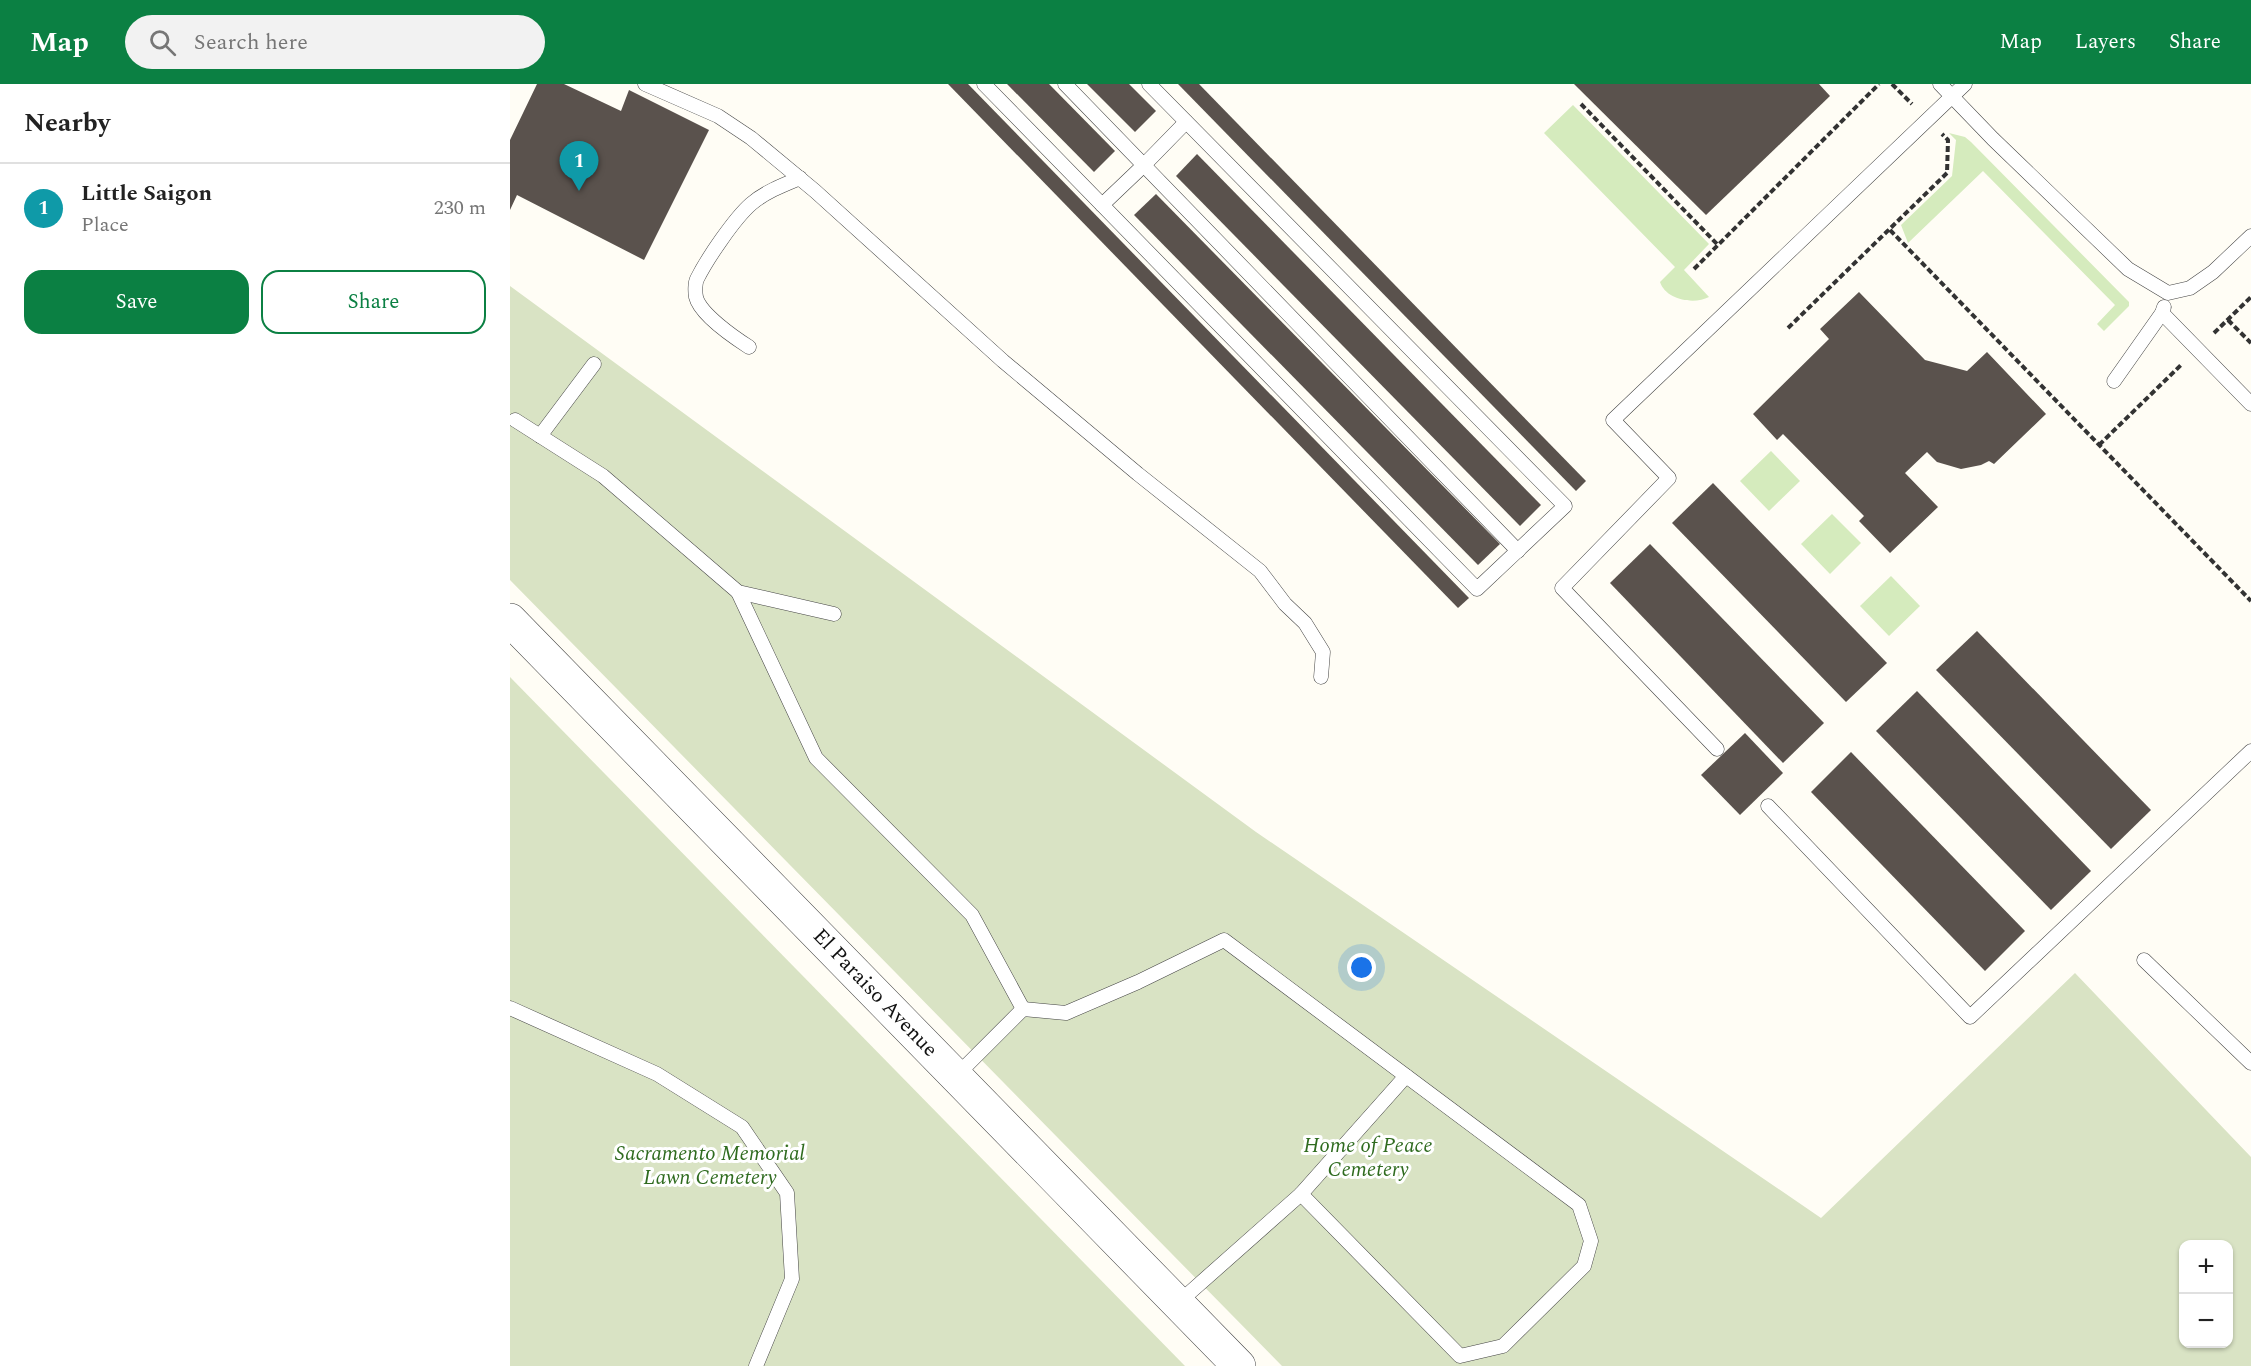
<!DOCTYPE html>
<html lang="en">
<head>
<meta charset="utf-8">
<style>
  :root { --surface:#fff; --page:#f2f2f2; --text:#222; --muted:#767676; --line:#e0e0e0; --accent:#0b8043 }
  body { margin:0; font-family:Spectral,serif; background:var(--page); color:var(--text) }
  .controls { position:absolute; right:18px; bottom:18px; display:grid; overflow:hidden; border-radius:12px; box-shadow:0 2px 4px #0004 }
  .controls button { width:54px; height:54px; display:grid; place-items:center; padding:0; border:0; border-bottom:2px solid var(--line); background:var(--surface); color:var(--text); font:30px sans-serif }
  .you { position:absolute; left:852px; top:884px; width:21px; height:21px; margin:-15px; border:4px solid #fff; border-radius:50%; background:#1a73e8; box-shadow:0 0 0 9px #1a73e833 }
  .badge { display:grid; place-items:center; width:39px; height:39px; border-radius:50%; background:var(--accent); color:#fff; font-size:20px; font-weight:700 }
  .pin { position:absolute; translate:-50% -50px; filter:drop-shadow(0 2px 3px #0008) }
  .pin::after { content:''; position:absolute; top:32px; width:21px; height:18px; background:inherit; clip-path:polygon(0 0,100% 0,50% 100%) }
  .list { margin:0; padding:0; list-style:none }
  h2 { display:flex; justify-content:space-between; align-items:center; height:78px; margin:0; padding:0 24px; font-size:26px }
  h2 small { font-size:20px; font-weight:400; color:var(--muted) }
  .list li { display:grid; grid-template-columns:39px 1fr auto; gap:18px; align-items:center; box-sizing:border-box; height:90px; padding:0 24px; border-top:2px solid var(--line) }
  .list b { display:block; font-size:22px; white-space:nowrap }
  .list p { margin:0; font-size:20px; white-space:nowrap; color:var(--muted) }
  .list em { font-size:20px; font-style:normal; color:var(--muted) }
  .actions { display:flex; gap:12px; padding:18px 24px }
  .actions a { flex:1; padding:14px 0; border:2px solid var(--accent); border-radius:18px; text-align:center; font-size:21px; color:var(--accent) }
  .actions .main { background:var(--accent); color:#fff }
  .icon { flex:none; width:33px; height:33px; fill:none; stroke:currentColor; stroke-width:2; stroke-linecap:round; stroke-linejoin:round }
  .map { position:relative; flex:none; width:1741px; height:1282px; overflow:hidden }
  header { display:flex; align-items:center; gap:36px; box-sizing:border-box; height:84px; padding:0 30px; background:var(--accent); color:#fff }
  header strong { font-size:28px }
  nav { display:flex; gap:33px; margin-inline-start:auto; font-size:21px }
  .search { width:420px; height:54px; background:var(--page); display:flex; align-items:center; gap:15px; box-sizing:border-box; padding:0 21px; border-radius:33px; color:var(--muted); font-size:22px }
  main { display:flex }
  aside { flex:1; background:var(--surface) }
  .map>svg:first-child { display:block }
</style>
</head>
<body>
<header>
<strong>Map</strong>
<div class="search"><svg class="icon" aria-label="search" viewBox="0 0 24 24"><circle cx="10" cy="10" r="6"/><path d="M15 15l6 6"/></svg>Search here</div>
<nav><a>Map</a><a>Layers</a><a>Share</a></nav>
</header>
<main>
<aside>
<h2>Nearby<small></small></h2>
<ul class="list">
<li><span class="badge" style="background:#0f9aa8">1</span><div><b>Little Saigon</b><p>Place</p></div><em>230 m</em></li>
</ul>
<div class="actions"><a class="main">Save</a><a>Share</a></div>
</aside>
<div class="map">
<svg width="1741" height="1282" viewBox="0 0 1741 1282">
  <rect width="100%" height="100%" fill="#fffdf5"/>
  <g fill="#d5ebbd">
    <path d="M1063,21L1199,160L1174,186L1199,213C1184,221 1156,216 1150,198L1165,183L1034,49Z"/>
    <path d="M1439,49L1455,53L1461,58L1619,218V222L1594,247L1587,240L1605,221L1473,87L1398,159L1391,141L1442,92L1446,56Z"/>
    <path d="M1261,367L1290,397L1259,427L1230,397Z"/>
    <path d="M1322,430L1351,459L1320,490L1291,460Z"/>
    <path d="M1381,492L1410,522L1379,552L1350,522Z"/>
  </g>
  <g fill="#d9e3c4" fill-rule="evenodd">
    <path d="M0,202L746,748L1311,1134L1565,889L1741,1073V1282H772L0,496ZM1674,1160H1718V1260H1674Z"/>
    <path d="M0,593L675,1282H0Z"/>
  </g>
  <g fill="#5a524d">
    <path d="M27,0H54L111,27L119,6L199,46L134,176L7,111L0,126V56Z"/>
    <path d="M438,0H458L959,514L948,524Z"/>
    <path d="M497,0H539L605,67L584,88Z"/>
    <path d="M577,0H619L646,27L625,48Z"/>
    <path d="M668,0H689L1076,397L1066,407Z"/>
    <path d="M1064,0H1309L1320,12L1196,131Z"/>
    <path d="M687,70L1031,421L1010,442L666,92Z"/>
    <path d="M646,110L990,460L968,481L624,131Z"/>
    <path d="M1349,208L1415,276L1457,287L1477,268L1536,330L1484,380L1479,377L1471,381L1451,385L1427,378L1417,368L1395,389L1428,423L1380,469L1349,437L1354,432L1273,350L1267,356L1243,330L1319,255L1310,245Z"/>
    <path d="M1203,399L1377,579L1336,618L1162,439Z"/>
    <path d="M1140,460L1314,639L1273,679L1100,499Z"/>
    <path d="M1467,547L1641,726L1601,765L1426,586Z"/>
    <path d="M1407,607L1581,787L1541,826L1366,647Z"/>
    <path d="M1235,649L1273,689L1230,731L1191,691Z"/>
    <path d="M1341,668L1515,847L1475,887L1301,708Z"/>
  </g>
  <g fill="none" stroke-linecap="round" stroke-linejoin="round">
    <defs>
      <g id="service">
        <path d="M135,0L208,32L241,54L305,107L493,277L628,390L750,487L775,520L795,539L813,568L811,593"/>
        <path d="M474,0L967,505L1055,422L639,0"/>
        <path d="M555,0L1008,467"/>
        <path d="M1430,0L1483,55L1618,185L1658,209L1680,204L1703,188L1741,152"/>
        <path d="M592,121L634,81L676,38"/>
        <path d="M1652,229L1741,320"/>
        <path d="M239,263C225,254 190,230 186,213C185,208 185,199 187,195C197,175 224,135 241,120C255,108 273,101 290,94"/>
        <path d="M1604,297L1652,229L1654,223"/>
        <path d="M5,336L93,392L228,508L324,530"/>
        <path d="M30,352L84,280"/>
        <path d="M228,508L306,674L462,831L513,925L446,992"/>
        <path d="M1207,665L1052,504L1159,394L1103,336L1455,0"/>
        <path d="M1258,722L1460,933L1741,667"/>
        <path d="M1634,876L1741,979"/>
        <path d="M0,924L147,990L232,1043L277,1109L282,1195L246,1282"/>
        <path d="M513,925L556,929L628,898L714,856L1069,1121L1081,1157L1074,1182L993,1262L950,1272L791,1110L668,1219"/>
        <path d="M791,1110L896,992"/>
      </g>
      <path id="tertiary" d="M0,536L729,1282"/>
    </defs>
    <use href="#service" stroke="#444" stroke-width="15"/>
    <use href="#tertiary" stroke="#444" stroke-width="34"/>
    <g stroke="#333" stroke-width="4" stroke-dasharray="6 3" stroke-linecap="butt">
      <path d="M1382,0L1402,20"/>
      <path d="M1071,20L1208,161"/>
      <path d="M1380,146L1741,517"/>
      <path d="M1184,185L1369,0"/>
      <path d="M1718,236L1741,259"/>
      <path d="M1278,244L1437,89L1438,56L1432,50"/>
      <path d="M1704,249L1741,213"/>
      <path d="M1589,361L1672,280"/>
    </g>
    <use href="#service" stroke="#fff" stroke-width="14"/>
    <use href="#tertiary" stroke="#fff" stroke-width="33"/>
  </g>
  <g text-anchor="middle" dominant-baseline="central" stroke-width="6" stroke-linejoin="round" paint-order="stroke">
    <g font-size="21" fill="#111" stroke="#fff">
      <text transform="translate(365 909) rotate(46)">El Paraiso Avenue</text>
    </g>
    <g font-size="21" font-style="italic" fill="#2f6b1f" stroke="#fff">
      <text x="858" y="1062">Home of Peace<tspan x="858" dy="24">Cemetery</tspan></text>
      <text x="200" y="1070">Sacramento Memorial<tspan x="200" dy="24">Lawn Cemetery</tspan></text>
    </g>
  </g>
</svg>
<div class="controls">
<button>+</button>
<button>−</button>
</div>
<div class="you"></div>
<div class="pin badge" style="left:69px;top:107px;background:#0f9aa8">1</div>
</div>
</main>
</body>
</html>
